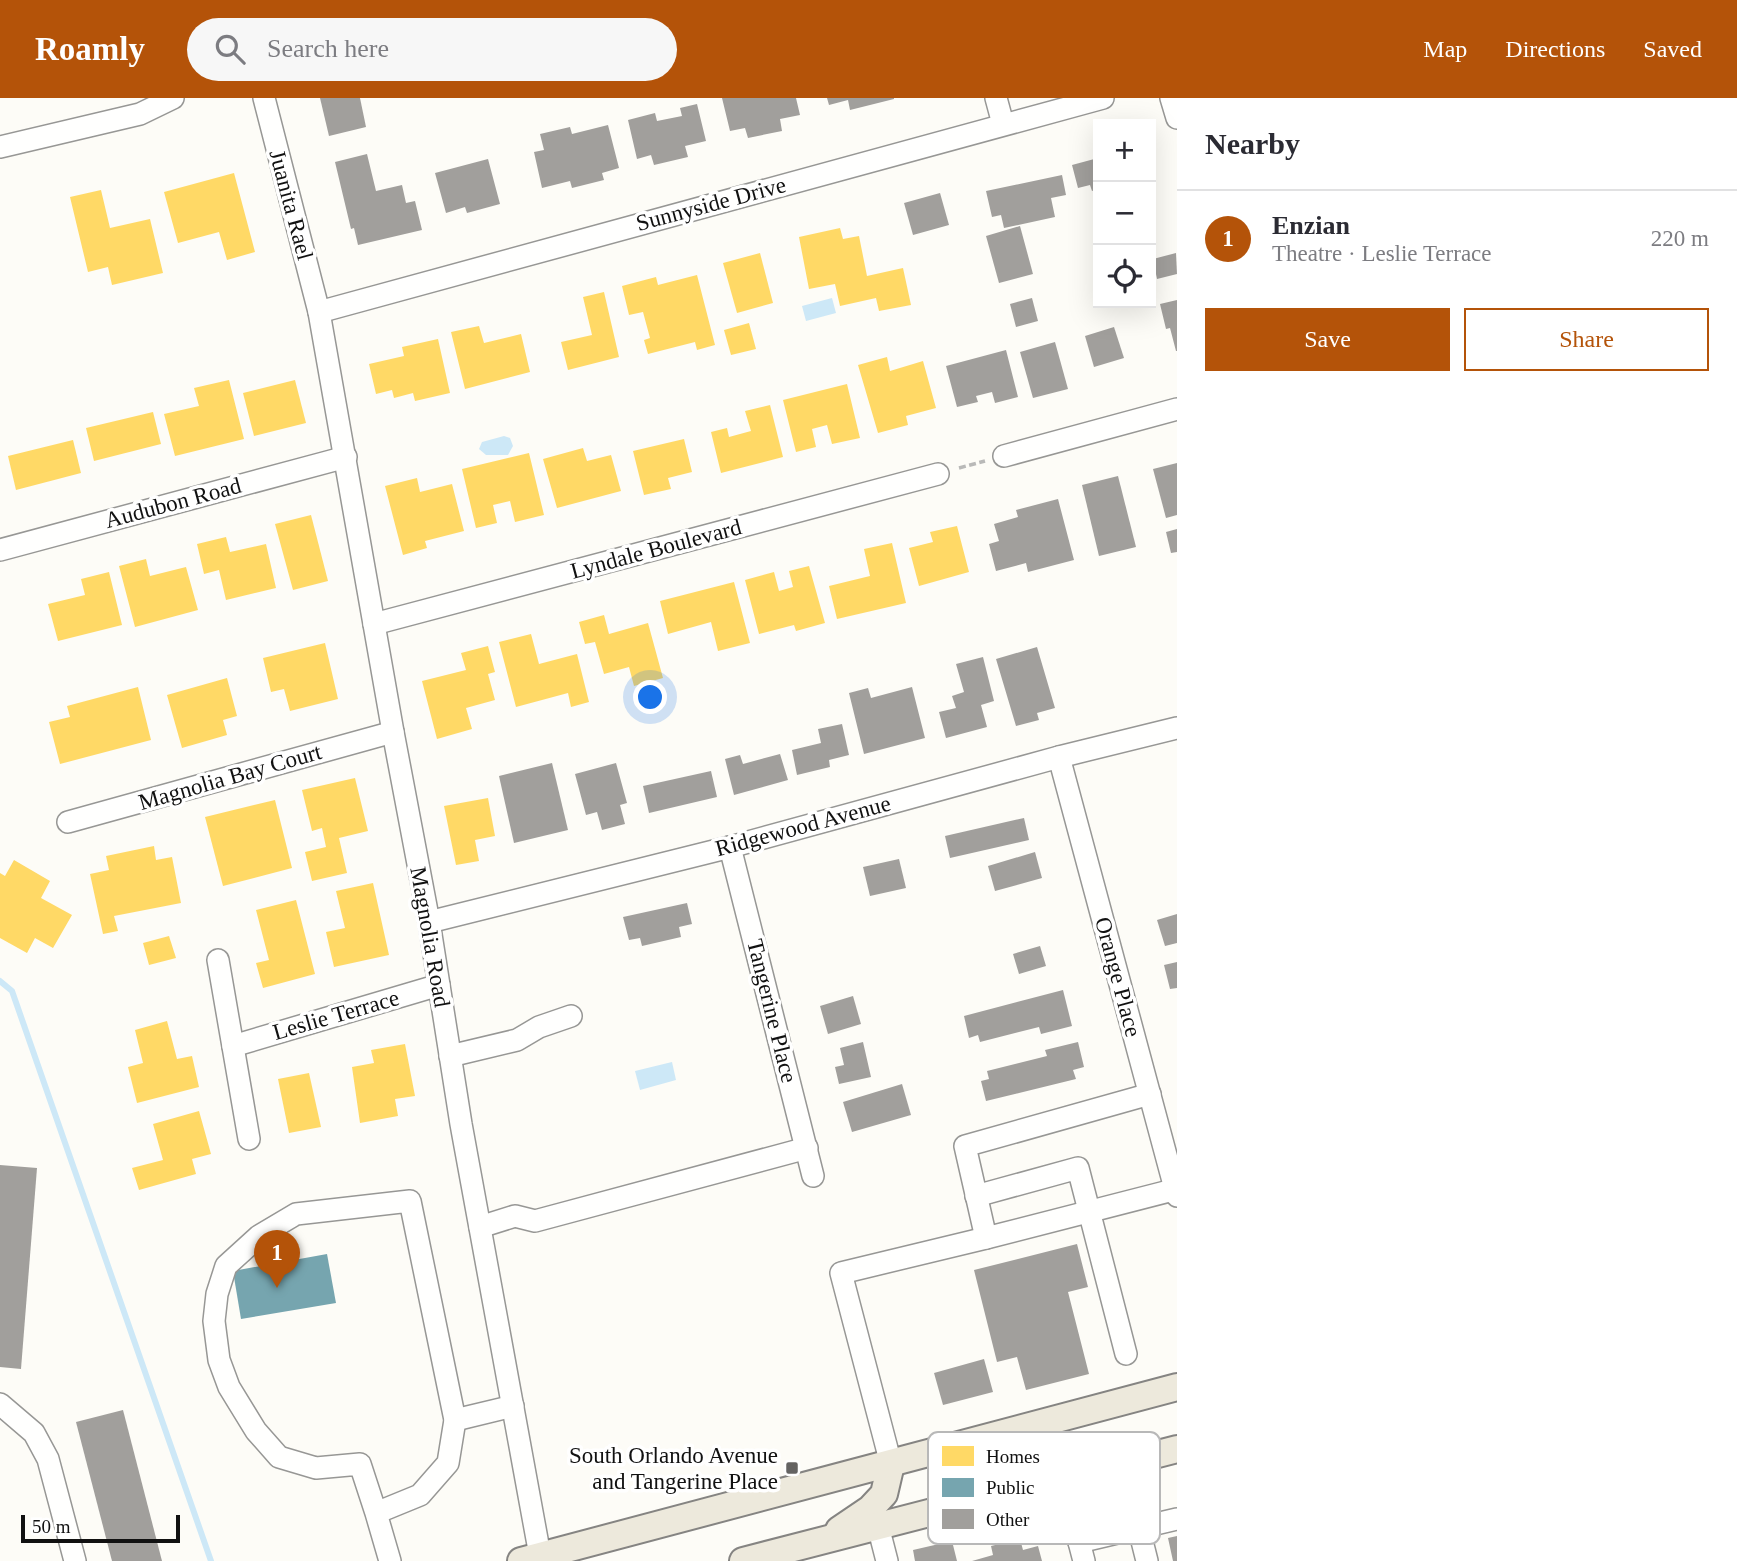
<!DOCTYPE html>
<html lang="en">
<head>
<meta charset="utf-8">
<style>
  :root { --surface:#fff; --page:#f7f7f7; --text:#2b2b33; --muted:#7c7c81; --line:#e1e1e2; --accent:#b45309 }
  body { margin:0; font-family:Georgia,serif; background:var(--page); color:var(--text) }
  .controls { position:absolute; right:21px; top:21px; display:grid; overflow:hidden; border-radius:0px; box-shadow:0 7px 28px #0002 }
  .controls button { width:63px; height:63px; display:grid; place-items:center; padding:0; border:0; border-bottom:2px solid var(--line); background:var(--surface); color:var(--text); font:35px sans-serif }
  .scale { position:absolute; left:21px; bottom:18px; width:159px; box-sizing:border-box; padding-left:7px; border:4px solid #111; border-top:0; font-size:19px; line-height:24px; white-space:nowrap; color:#111; -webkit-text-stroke:5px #fff; paint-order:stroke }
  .you { position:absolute; left:651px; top:600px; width:24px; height:24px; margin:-18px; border:5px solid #fff; border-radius:50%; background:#1a73e8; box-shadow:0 0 0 10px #1a73e833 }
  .badge { display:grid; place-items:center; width:46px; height:46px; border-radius:50%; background:var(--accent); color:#fff; font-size:23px; font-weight:700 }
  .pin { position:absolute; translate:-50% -58px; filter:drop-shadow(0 2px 4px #0008) }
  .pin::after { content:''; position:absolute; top:37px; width:24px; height:21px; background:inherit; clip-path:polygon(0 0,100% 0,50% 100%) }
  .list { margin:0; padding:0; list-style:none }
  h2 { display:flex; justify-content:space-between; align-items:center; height:91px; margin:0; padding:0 28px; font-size:30px }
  h2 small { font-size:23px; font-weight:400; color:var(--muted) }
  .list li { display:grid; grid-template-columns:46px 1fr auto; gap:21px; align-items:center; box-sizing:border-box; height:98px; padding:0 28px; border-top:2px solid var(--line) }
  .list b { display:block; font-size:26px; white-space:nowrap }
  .list p { margin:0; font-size:23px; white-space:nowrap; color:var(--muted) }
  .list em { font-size:23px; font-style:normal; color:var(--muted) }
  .actions { display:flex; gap:14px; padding:21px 28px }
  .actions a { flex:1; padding:16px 0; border:2px solid var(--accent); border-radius:0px; text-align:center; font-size:24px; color:var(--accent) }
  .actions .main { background:var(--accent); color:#fff }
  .icon { flex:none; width:38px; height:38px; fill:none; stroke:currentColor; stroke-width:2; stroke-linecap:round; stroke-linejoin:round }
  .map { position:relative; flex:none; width:1177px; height:1463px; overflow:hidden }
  header { display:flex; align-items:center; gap:42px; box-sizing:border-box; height:98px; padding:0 35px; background:var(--accent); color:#fff }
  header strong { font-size:33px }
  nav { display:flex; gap:38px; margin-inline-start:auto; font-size:24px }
  .search { width:490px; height:63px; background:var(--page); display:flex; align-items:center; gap:18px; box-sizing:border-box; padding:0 24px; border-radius:38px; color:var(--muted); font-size:26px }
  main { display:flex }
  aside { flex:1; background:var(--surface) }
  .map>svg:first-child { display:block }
</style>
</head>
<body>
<header>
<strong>Roamly</strong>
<div class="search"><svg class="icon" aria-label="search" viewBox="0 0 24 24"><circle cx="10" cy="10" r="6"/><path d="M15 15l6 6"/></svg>Search here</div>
<nav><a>Map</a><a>Directions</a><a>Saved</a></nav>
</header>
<main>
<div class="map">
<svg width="1177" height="1463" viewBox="0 0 1177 1463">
  <rect width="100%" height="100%" fill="#fdfcf7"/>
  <g fill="#cde8f7">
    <path d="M832,200L836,215L806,223L802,208Z"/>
    <path d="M504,338L510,340L513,348L508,357H486L479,351L482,344Z"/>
    <path d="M672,964L676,982L640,992L635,973Z"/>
  </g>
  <g fill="#ffd966">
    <path d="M234,75L255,154L227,162L219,134L178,145L164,94Z"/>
    <path d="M101,92L110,130L150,121L163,175L112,187L108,169L88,174L70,99Z"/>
    <path d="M840,130L843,141L859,138L867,178L903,170L911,207L879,213L876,200L840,208L835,186L809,191L799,139Z"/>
    <path d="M760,155L773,205L737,215L723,165Z"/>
    <path d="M697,177L715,247L697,252L695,244L648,256L644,242L650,240L643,214L629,217L622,188L656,179L658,187Z"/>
    <path d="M604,194L619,259L568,272L561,244L592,237L583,199Z"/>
    <path d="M749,225L756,251L731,257L724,232Z"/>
    <path d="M479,228L484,245L521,236L530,274L465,291L451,234Z"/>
    <path d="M438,241L450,295L415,303L413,295L394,300L392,292L376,296L369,266L404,258L402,249Z"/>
    <path d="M887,259L890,273L923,263L936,310L906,318L908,327L878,335L858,267Z"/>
    <path d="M229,282L244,341L175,358L164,316L199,308L194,290Z"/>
    <path d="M295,282L306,325L254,338L243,295Z"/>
    <path d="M847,286L860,340L832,346L827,327L812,331L816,349L796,354L783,302Z"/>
    <path d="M770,307L783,359L721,375L711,334L727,330L729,339L751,333L745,313Z"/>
    <path d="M153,314L161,346L94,363L86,330Z"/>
    <path d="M684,341L692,374L668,380L671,391L644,397L633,353Z"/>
    <path d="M73,342L81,375L16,392L8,358Z"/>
    <path d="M583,350L587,363L611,357L621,393L557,410L543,361Z"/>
    <path d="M529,355L544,417L515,424L510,403L493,407L497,425L476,430L462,371Z"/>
    <path d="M417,380L420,394L452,386L464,433L425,443L427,450L403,457L385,388Z"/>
    <path d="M311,417L328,483L293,492L275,426Z"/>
    <path d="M957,428L969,474L919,488L909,450L933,444L930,434Z"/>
    <path d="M226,439L230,454L266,446L276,490L226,502L219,472L204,476L197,446Z"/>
    <path d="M892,445L906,505L837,521L829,488L870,478L864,451Z"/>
    <path d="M146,461L150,478L186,469L198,512L135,529L119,468Z"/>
    <path d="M809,468L825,525L796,533L794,527L759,536L745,482L774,474L779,493L793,489L789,473Z"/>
    <path d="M109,474L122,527L58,543L48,506L85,497L81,481Z"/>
    <path d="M734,484L750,545L718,553L711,524L668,536L660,503Z"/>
    <path d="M604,517L609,536L648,525L663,580L634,588L629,569L604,576L595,544L585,546L579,524Z"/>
    <path d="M531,536L539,566L577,556L589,604L571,609L568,595L516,609L499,544Z"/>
    <path d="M325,545L338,601L290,613L284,591L271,594L263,560Z"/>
    <path d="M488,548L495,574L488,576L495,602L466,610L472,631L437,641L422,583L466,572L461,555Z"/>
    <path d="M227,580L237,618L223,622L227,637L182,650L167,597Z"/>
    <path d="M138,589L151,642L60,666L49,624L70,619L67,608Z"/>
    <path d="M355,680L368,733L339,740L347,775L312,783L305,754L326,749L322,730L312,733L302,692Z"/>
    <path d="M488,700L495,738L475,742L479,763L456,767L444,708Z"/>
    <path d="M275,702L292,770L223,788L205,719Z"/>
    <path d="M154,748L156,762L172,759L181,805L114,818L118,833L103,836L90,776L109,772L106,758Z"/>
    <path d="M14,762L50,783L41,800L72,817L53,850L35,840L27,855L0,840V775L5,778Z"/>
    <path d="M373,785L389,857L334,869L326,834L345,830L336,793Z"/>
    <path d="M296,802L315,876L263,890L256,865L269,862L256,812Z"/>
    <path d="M169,838L176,860L149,867L143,845Z"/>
    <path d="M167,923L177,961L192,958L199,989L137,1005L128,969L143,965L135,932Z"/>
    <path d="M405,946L415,998L395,1001L398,1018L360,1025L352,969L374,965L371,952Z"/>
    <path d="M309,975L321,1029L289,1035L278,981Z"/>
    <path d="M199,1013L211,1056L192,1061L196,1076L139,1092L132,1070L163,1062L153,1026Z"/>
  </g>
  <path fill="#76a5af" d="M327,1156L336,1205L241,1221L233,1173Z"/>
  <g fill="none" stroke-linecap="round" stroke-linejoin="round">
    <path stroke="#cde8f7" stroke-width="6" d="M0,883L12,893L211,1463"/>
  </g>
  <g fill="#a19f9c">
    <path d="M320,0H360L366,29L329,38Z"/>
    <path d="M722,0H796L800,17L780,21L782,33L748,40L745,30L730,33Z"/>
    <path d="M827,0H894V1L850,12L848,2L829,7Z"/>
    <path d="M697,6L706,43L685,48L688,59L654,67L651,57L637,61L628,22L655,15L657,23L682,18L680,10Z"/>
    <path d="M608,27L619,70L602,75L604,82L572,90L570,83L542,90L534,54L544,52L540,36L570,29L572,36Z"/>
    <path d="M367,56L376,93L402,87L406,105L415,103L422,132L358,147L354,130L351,131L335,64Z"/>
    <path d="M1098,60V91L1092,93L1090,87L1078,90L1072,67Z"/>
    <path d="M488,61L500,106L467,115L465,109L446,115L435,75Z"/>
    <path d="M1062,77L1066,97L1051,100L1055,119L1004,130L1001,117L992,119L986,93Z"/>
    <path d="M940,95L949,127L913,137L904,105Z"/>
    <path d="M1020,128L1033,176L999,185L986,138Z"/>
    <path d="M1176,155L1177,176L1157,181L1153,161Z"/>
    <path d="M1032,200L1038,223L1016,229L1010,206Z"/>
    <path d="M1177,202V253H1176L1170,230L1166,231L1160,206Z"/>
    <path d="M1114,229L1124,260L1094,269L1085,238Z"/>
    <path d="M1055,244L1068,291L1033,300L1020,254Z"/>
    <path d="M1006,252L1018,299L995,305L992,294L976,298L978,304L957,309L946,268Z"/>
    <path d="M1177,365V417L1166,420L1153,371Z"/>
    <path d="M1118,378L1136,449L1099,458L1082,387Z"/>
    <path d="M1058,401L1074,462L1028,474L1026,465L996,473L989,446L999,443L994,426L1018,419L1016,412Z"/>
    <path d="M1177,431V454L1171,455L1166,434Z"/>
    <path d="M1037,549L1055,610L1037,615L1039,622L1016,628L996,561Z"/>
    <path d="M983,559L994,603L981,607L987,629L946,640L939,614L956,610L952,598L964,594L956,566Z"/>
    <path d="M912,589L925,640L864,656L849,595L868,590L871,600Z"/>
    <path d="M842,626L849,657L829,662L830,669L797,677L792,652L821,645L818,631Z"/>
    <path d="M780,656L788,682L734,697L725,661L740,657L743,666Z"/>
    <path d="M552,665L568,732L514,745L499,678Z"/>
    <path d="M616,665L627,705L620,707L625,726L602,732L597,714L586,717L575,676Z"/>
    <path d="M711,673L717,699L649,715L643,688Z"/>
    <path d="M1024,720L1029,742L950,760L945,738Z"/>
    <path d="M1035,754L1042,780L995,793L988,768Z"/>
    <path d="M899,761L906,790L870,798L863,769Z"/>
    <path d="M687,805L692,826L679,829L681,839L642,848L640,840L629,842L623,819Z"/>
    <path d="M1177,816V845L1165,848L1157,822Z"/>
    <path d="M1040,848L1046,868L1019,876L1013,856Z"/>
    <path d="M1177,864V890L1170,891L1164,867Z"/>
    <path d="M1063,892L1072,928L1041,936L1039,929L980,944L978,937L969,940L964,918Z"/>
    <path d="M853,898L861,926L828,936L820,908Z"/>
    <path d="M863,944L871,979L839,986L835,969L844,967L840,950Z"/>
    <path d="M1078,944L1084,969L1073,972L1076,981L986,1003L981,983L989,981L987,973L1047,958L1045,952Z"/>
    <path d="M902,986L911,1017L852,1034L843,1004Z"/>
    <path d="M0,1067L37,1070L21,1271L0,1269Z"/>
    <path d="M1077,1146L1088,1189L1068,1194L1089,1276L1026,1292L1017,1259L997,1264L974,1172Z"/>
    <path d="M984,1261L993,1294L943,1307L934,1275Z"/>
    <path d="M123,1312L162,1463H112L76,1324Z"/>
    <path d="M1177,1438V1463H1173L1168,1440Z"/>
    <path d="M1020,1441L1023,1452L1038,1448L1042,1463H972L993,1457L991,1448Z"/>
    <path d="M952,1443L957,1463H915L913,1452Z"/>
  </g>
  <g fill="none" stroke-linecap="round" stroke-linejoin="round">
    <defs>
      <g id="minor">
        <path d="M264,0L319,214L393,634L429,824L461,1026L541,1463"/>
        <path d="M996,0L1003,26"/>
        <path d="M1171,0L1177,20"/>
        <path d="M0,49L140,16L173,0"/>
        <path d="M319,214L1103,0"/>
        <path d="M1004,358L1177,311"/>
        <path d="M0,452L346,359"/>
        <path d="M374,526L938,376"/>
        <path d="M1059,659L1177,1098"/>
        <path d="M68,724L393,634"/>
        <path d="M730,749L813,1078"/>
        <path d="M429,824L730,749L1059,659L1177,630"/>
        <path d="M218,862L249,1041"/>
        <path d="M233,948L439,887"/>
        <path d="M450,958L517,942L539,929L571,918"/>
        <path d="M976,1098L1078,1070L1126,1256"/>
        <path d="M480,1129L515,1118L535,1123L807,1050"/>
        <path d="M986,1140L965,1048L1150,996"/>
        <path d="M0,1306L34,1335L48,1361L75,1463"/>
        <path d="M455,1322L513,1308"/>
        <path d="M1048,1325L1084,1463"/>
        <path d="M891,1366L841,1175L986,1140L1177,1091"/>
        <path d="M376,1415L360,1366L316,1370L279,1359L256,1333L229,1289L219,1262L214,1223L217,1196L226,1168L259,1138L296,1116L410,1103L455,1322L448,1365L420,1397L376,1415L390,1463"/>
        <path d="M878,1428L887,1463"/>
        <path d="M1139,1431L1147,1463"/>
        <path d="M1079,1444L1177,1421"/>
      </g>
      <g id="major">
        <path d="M839,1432L870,1411L884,1396L891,1366"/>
        <path d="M521,1463L1177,1289"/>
        <path d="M743,1463L1177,1351"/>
      </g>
    </defs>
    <use href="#minor" stroke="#979795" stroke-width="24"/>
    <use href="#major" stroke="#858482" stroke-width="30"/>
    <path stroke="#b9b9b8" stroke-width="3.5" stroke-dasharray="7 3.5" stroke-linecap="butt" d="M959,370L985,363"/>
    <use href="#minor" stroke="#fffffe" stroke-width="21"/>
    <use href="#major" stroke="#ede9dc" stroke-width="26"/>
  </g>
  <rect fill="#646362" stroke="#fff" stroke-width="2.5" x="785" y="1363" width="14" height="14" rx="3.5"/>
  <g text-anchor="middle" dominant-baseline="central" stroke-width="7" stroke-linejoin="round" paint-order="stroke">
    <g font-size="23" fill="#111" stroke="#fff">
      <text transform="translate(711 106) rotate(-15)">Sunnyside Drive</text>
      <text transform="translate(291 107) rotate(75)">Juanita Rael</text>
      <text transform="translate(173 405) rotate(-15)">Audubon Road</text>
      <text transform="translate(656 451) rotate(-15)">Lyndale Boulevard</text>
      <text transform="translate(230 679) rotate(-16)">Magnolia Bay Court</text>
      <text transform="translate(803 728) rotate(-15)">Ridgewood Avenue</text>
      <text transform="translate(430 839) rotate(80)">Magnolia Road</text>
      <text transform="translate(1118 879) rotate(75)">Orange Place</text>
      <text transform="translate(772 913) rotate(76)">Tangerine Place</text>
      <text transform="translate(336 917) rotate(-16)">Leslie Terrace</text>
    </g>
    <g font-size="23" fill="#111" stroke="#fff" text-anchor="end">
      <text x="778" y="1357">South Orlando Avenue<tspan x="778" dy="26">and Tangerine Place</tspan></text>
    </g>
  </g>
  <rect x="928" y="1334" width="232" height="112" rx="10" fill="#fff" stroke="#b8b8b8" stroke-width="2"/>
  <rect x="942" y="1348" width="32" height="20" fill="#ffd966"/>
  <rect x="942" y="1380" width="32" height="19" fill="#76a5af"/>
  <rect x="942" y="1411" width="32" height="20" fill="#a19f9c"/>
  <g font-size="19" fill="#111">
    <text x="986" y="1365">Homes</text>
    <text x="986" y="1396">Public</text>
    <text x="986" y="1428">Other</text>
  </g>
</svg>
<div class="controls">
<button>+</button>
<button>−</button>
<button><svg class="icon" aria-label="locate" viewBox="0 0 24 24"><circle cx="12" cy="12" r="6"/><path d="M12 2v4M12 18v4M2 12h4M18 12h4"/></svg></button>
</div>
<div class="scale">50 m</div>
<div class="you"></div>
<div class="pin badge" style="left:277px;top:1190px">1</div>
</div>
<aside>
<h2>Nearby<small></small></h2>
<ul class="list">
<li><span class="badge">1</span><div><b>Enzian</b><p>Theatre · Leslie Terrace</p></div><em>220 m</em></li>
</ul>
<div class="actions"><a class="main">Save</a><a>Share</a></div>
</aside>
</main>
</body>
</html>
